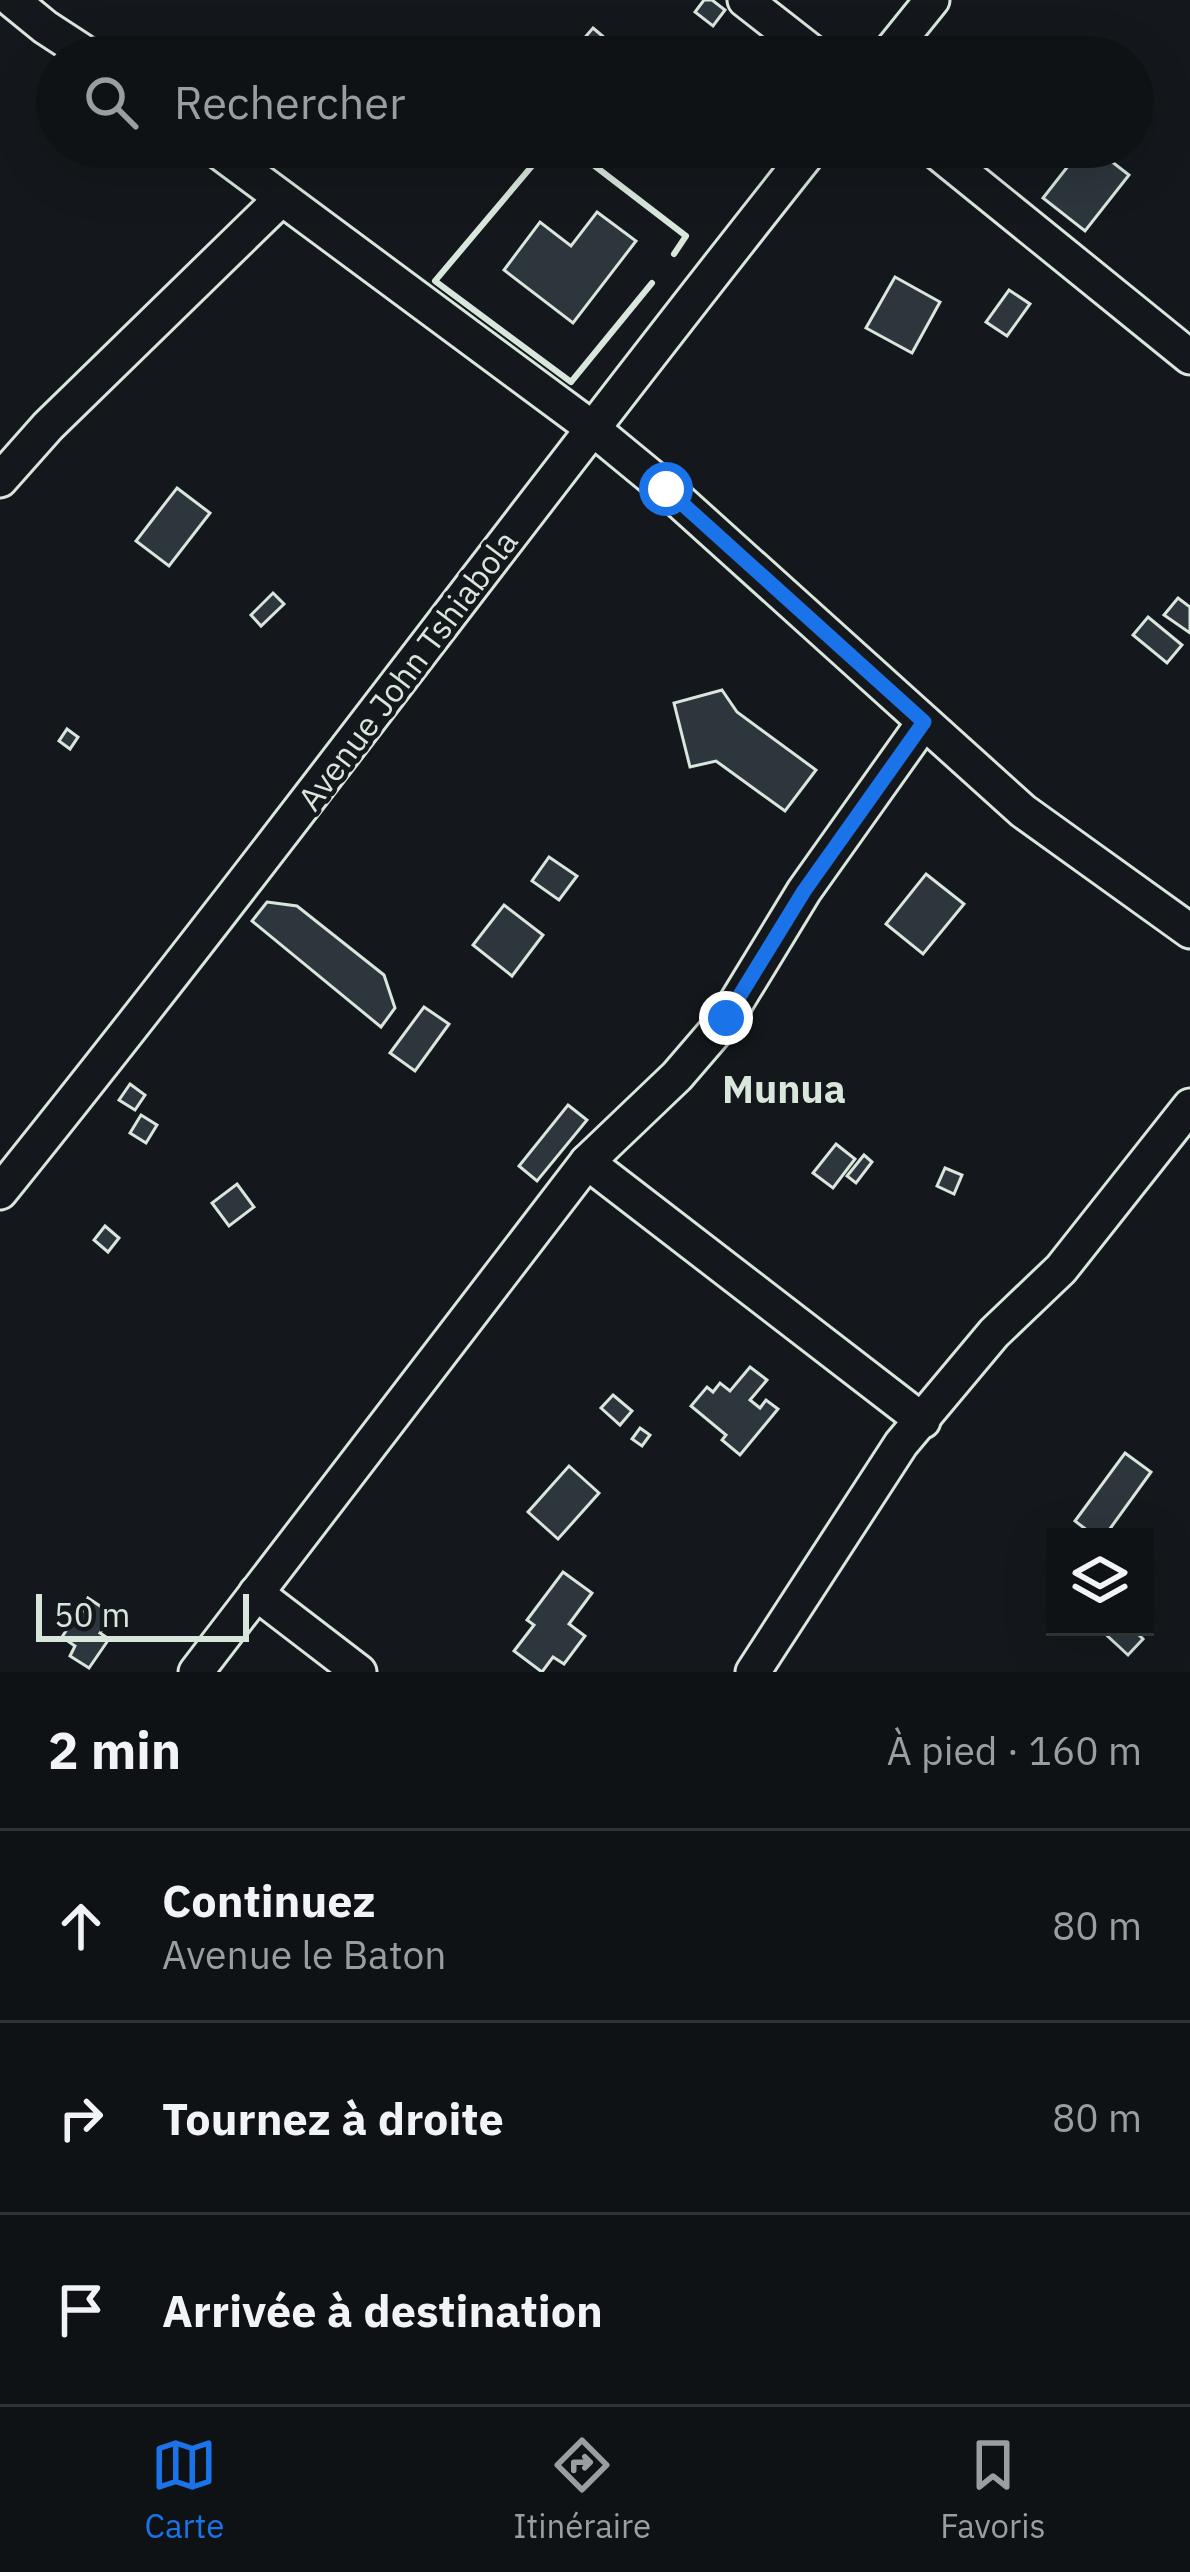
<!DOCTYPE html>
<html lang="fr">
<head>
<meta charset="utf-8">
<style>
  :root { --surface:#0f1215; --page:#181b1e; --text:#f1f3f6; --muted:#9b9ea0; --line:#2f3234; --accent:#1a73e8 }
  body { margin:0; font-family:"IBM Plex Sans",sans-serif; background:var(--page); color:var(--text) }
  .controls { position:absolute; right:36px; bottom:36px; display:grid; overflow:hidden; border-radius:0px; box-shadow:0 12px 48px #0002 }
  .controls button { width:108px; height:108px; display:grid; place-items:center; padding:0; border:0; border-bottom:3px solid var(--line); background:var(--surface); color:var(--text); font:60px sans-serif }
  .scale { position:absolute; left:36px; bottom:30px; width:213px; box-sizing:border-box; padding-left:12px; border:6px solid #d8e6dc; border-top:0; font-size:33px; line-height:42px; white-space:nowrap; color:#d8e6dc; -webkit-text-stroke:9px #14181c; paint-order:stroke }
  .stop { position:absolute; width:36px; height:36px; margin:-27px; border:9px solid #1a73e8; border-radius:50%; background:#fff }
  .stop.end { background:#1a73e8; border-color:#fff; box-shadow:0 3px 12px #0008 }
  .list { margin:0; padding:0; list-style:none }
  h2 { display:flex; justify-content:space-between; align-items:center; height:156px; margin:0; padding:0 48px; font-size:51px }
  h2 small { font-size:39px; font-weight:400; color:var(--muted) }
  .list li { display:grid; grid-template-columns:78px 1fr auto; gap:36px; align-items:center; box-sizing:border-box; height:192px; padding:0 48px; border-top:3px solid var(--line) }
  .list b { display:block; font-size:45px; white-space:nowrap }
  .list p { margin:0; font-size:39px; white-space:nowrap; color:var(--muted) }
  .list em { font-size:39px; font-style:normal; color:var(--muted) }
  .icon { flex:none; width:66px; height:66px; fill:none; stroke:currentColor; stroke-width:2; stroke-linecap:round; stroke-linejoin:round }
  .map { position:relative; flex:none; width:1190px; height:1672px; overflow:hidden }
  .search { position:absolute; background:var(--surface); box-shadow:0 12px 48px #0002; left:36px; right:36px; top:36px; height:132px; display:flex; align-items:center; gap:30px; box-sizing:border-box; padding:0 42px; border-radius:66px; color:var(--muted); font-size:45px }
  .sheet { height:732px; background:var(--surface) }
  nav { display:flex; justify-content:space-around; align-items:center; box-sizing:border-box; height:168px; border-top:3px solid var(--line); background:var(--surface); font-size:33px; color:var(--muted) }
  nav a { display:grid; justify-items:center; gap:6px }
  nav .on { color:var(--accent) }
  .map>svg:first-child { display:block }
</style>
</head>
<body>
<div class="map">
<svg width="1190" height="1672" viewBox="0 0 1190 1672">
  <rect width="100%" height="100%" fill="#14181c"/>
  <g fill="#2c363c" stroke="#d8e6dc" stroke-width="3">
    <path d="M704,0H712L725,10L713,26L695,12Z"/>
    <path d="M593,28L619,50L613,57H568Z"/>
    <path d="M1083,147H1093L1129,175L1085,231L1043,198Z"/>
    <path d="M597,212L636,241L573,323L504,270L540,222L571,246Z"/>
    <path d="M895,277L940,302L912,353L866,328Z"/>
    <path d="M1009,290L1030,304L1007,336L986,322Z"/>
    <path d="M177,488L210,513L169,566L136,541Z"/>
    <path d="M273,593L284,604L261,626L251,615Z"/>
    <path d="M1178,598L1190,607V633L1164,615Z"/>
    <path d="M1148,617L1182,645L1167,663L1133,635Z"/>
    <path d="M722,690L737,712L816,770L785,811L716,761L690,767L674,703Z"/>
    <path d="M67,729L78,737L70,749L59,741Z"/>
    <path d="M549,857L577,876L559,900L532,881Z"/>
    <path d="M926,874L964,904L923,954L886,924Z"/>
    <path d="M267,902L297,906L384,975L395,1008L381,1027L252,921Z"/>
    <path d="M504,905L543,935L512,976L473,945Z"/>
    <path d="M424,1007L449,1024L415,1071L390,1053Z"/>
    <path d="M130,1084L145,1095L135,1110L119,1100Z"/>
    <path d="M568,1105L587,1120L537,1181L519,1166Z"/>
    <path d="M141,1115L157,1125L146,1143L130,1133Z"/>
    <path d="M836,1144L855,1159L833,1188L813,1173Z"/>
    <path d="M864,1155L872,1162L856,1183L847,1176Z"/>
    <path d="M945,1168L962,1175L954,1194L937,1186Z"/>
    <path d="M237,1184L254,1207L229,1226L212,1203Z"/>
    <path d="M105,1226L119,1238L108,1252L94,1240Z"/>
    <path d="M750,1367L767,1380L750,1400L760,1408L766,1400L778,1409L740,1455L722,1440L726,1435L691,1406L707,1387L713,1392L720,1383L730,1391Z"/>
    <path d="M613,1395L632,1411L620,1425L601,1408Z"/>
    <path d="M640,1428L650,1435L642,1446L632,1439Z"/>
    <path d="M1125,1453L1151,1472L1104,1537H1096L1075,1521Z"/>
    <path d="M569,1466L599,1493L558,1539L528,1512Z"/>
    <path d="M563,1572L592,1593L569,1624L585,1636L564,1664L553,1657L542,1672L514,1651L534,1625L527,1620Z"/>
    <path d="M88,1598L112,1614L100,1633L109,1639L89,1668L70,1656L75,1646L62,1637L75,1617L79,1619Z"/>
    <path d="M1104,1627H1131L1143,1639L1128,1655L1101,1630Z"/>
  </g>
  <g fill="none" stroke-linecap="round" stroke-linejoin="round">
    <defs>
      <g id="minor">
        <path d="M12,0L45,27L91,57"/>
        <path d="M745,0L818,57"/>
        <path d="M886,57L932,0"/>
        <path d="M213,147L592,428L666,489L1023,811L1190,931"/>
        <path d="M931,147L1190,357"/>
        <path d="M0,480L48,426L280,200"/>
        <path d="M587,1162L923,1421"/>
        <path d="M0,1192C277,848 538,492 813,147"/>
        <path d="M256,1593L359,1672"/>
        <path d="M196,1672L587,1162L677,1076L726,1019L804,891L924,722"/>
        <path d="M753,1672L901,1444L994,1333L1061,1269L1190,1106"/>
      </g>
    </defs>
    <use href="#minor" stroke="#d8e6dc" stroke-width="39"/>
    <use href="#minor" stroke="#14181c" stroke-width="33"/>
    <g stroke="#d8e6dc" stroke-width="6">
      <path d="M548,147L435,281L571,382L652,283"/>
      <path d="M570,147L686,236L674,254"/>
    </g>
  </g>
  <g fill="none" stroke-linecap="round" stroke-linejoin="round">
    <path stroke="#1a73e8" stroke-width="15" d="M666,489L924,722L804,891L726,1018"/>
  </g>
  <g text-anchor="middle" dominant-baseline="central" stroke-width="9" stroke-linejoin="round" paint-order="stroke">
    <g font-size="33" fill="#d8e6dc" stroke="#14181c">
      <text transform="translate(407 670) rotate(-53)">Avenue John Tshiabola</text>
    </g>
    <g font-size="39" font-weight="bold" fill="#d8e6dc" stroke="#14181c">
      <text x="784" y="1088">Munua</text>
    </g>
  </g>
</svg>
<div class="controls">
<button><svg class="icon" aria-label="layers" viewBox="0 0 24 24"><path d="M12 4l9 5-9 5-9-5zM3 14l9 5 9-5"/></svg></button>
</div>
<div class="scale">50 m</div>
<div class="stop" style="left:666px;top:489px"></div>
<div class="stop end" style="left:726px;top:1018px"></div>
<div class="search"><svg class="icon" aria-label="search" viewBox="0 0 24 24"><circle cx="10" cy="10" r="6"/><path d="M15 15l6 6"/></svg>Rechercher</div>
</div>
<section class="sheet">
<h2>2 min<small>À pied · 160 m</small></h2>
<ul class="list">
<li><svg class="icon" aria-label="ahead" viewBox="0 0 24 24"><path d="M12 20V5M6 11l6-6 6 6"/></svg><div><b>Continuez</b><p>Avenue le Baton</p></div><em>80 m</em></li>
<li><svg class="icon" aria-label="right" viewBox="0 0 24 24"><path d="M7 20v-9h11M14 6l5 5-5 5"/></svg><div><b>Tournez à droite</b></div><em>80 m</em></li>
<li><svg class="icon" aria-label="arrive" viewBox="0 0 24 24"><path d="M6 21V4h12l-3 4 3 4H6"/></svg><div><b>Arrivée à destination</b></div></li>
</ul>
</section>
<nav>
<a class="on"><svg class="icon" aria-label="map" viewBox="0 0 24 24"><path d="M3 6l6-2 6 2 6-2v14l-6 2-6-2-6 2zM9 4v14M15 6v14"/></svg>Carte</a>
<a><svg class="icon" aria-label="directions" viewBox="0 0 24 24"><path d="M12 3l9 9-9 9-9-9zM9 14v-3h6M13 9l2 2-2 2"/></svg>Itinéraire</a>
<a><svg class="icon" aria-label="saved" viewBox="0 0 24 24"><path d="M7 4h10v16l-5-4-5 4z"/></svg>Favoris</a>
</nav>
</body>
</html>
